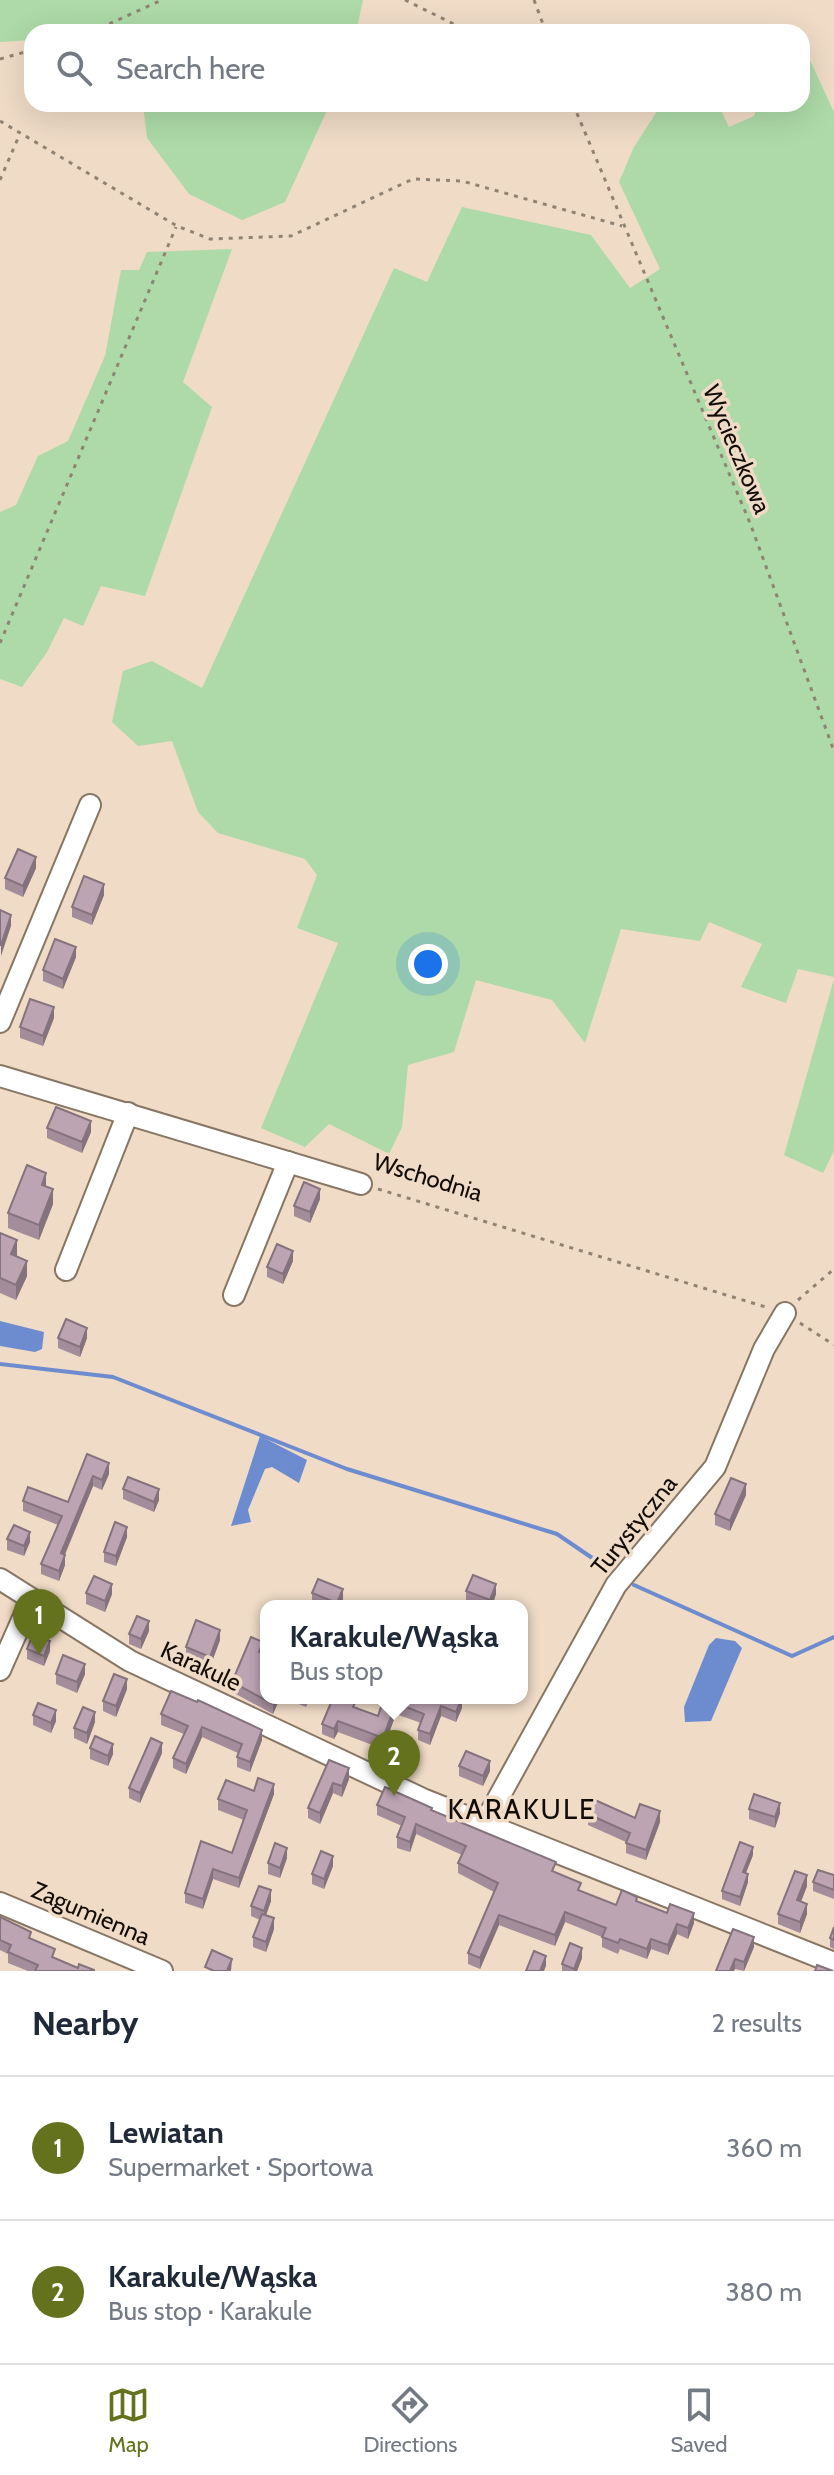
<!DOCTYPE html>
<html lang="en">
<head>
<meta charset="utf-8">
<style>
  :root { --surface:#fff; --page:#f2f2f3; --text:#1f2937; --muted:#747a83; --line:#e0e1e3; --accent:#65721d }
  body { margin:0; font-family:Cabin,sans-serif; background:var(--page); color:var(--text) }
  .you { position:absolute; left:428px; top:964px; width:28px; height:28px; margin:-20px; border:6px solid #fff; border-radius:50%; background:#1a73e8; box-shadow:0 0 0 12px #1a73e833 }
  .badge { display:grid; place-items:center; width:52px; height:52px; border-radius:50%; background:var(--accent); color:#fff; font-size:26px; font-weight:700 }
  .pin { position:absolute; translate:-50% -66px; filter:drop-shadow(0 2px 4px #0008) }
  .pin::after { content:''; position:absolute; top:42px; width:28px; height:24px; background:inherit; clip-path:polygon(0 0,100% 0,50% 100%) }
  .popup { position:absolute; left:260px; top:1600px; width:268px; height:104px; box-sizing:border-box; display:grid; place-content:center; border-radius:16px; background:var(--surface); filter:drop-shadow(0 2px 6px #0005); font-size:26px; white-space:nowrap; color:var(--muted) }
  .popup b { font-size:30px; color:var(--text) }
  .popup::after { content:''; position:absolute; left:50%; top:100%; margin-left:-16px; border:16px solid transparent; border-top-color:var(--surface) }
  .list { margin:0; padding:0; list-style:none }
  h2 { display:flex; justify-content:space-between; align-items:center; height:104px; margin:0; padding:0 32px; font-size:34px }
  h2 small { font-size:26px; font-weight:400; color:var(--muted) }
  .list li { display:grid; grid-template-columns:52px 1fr auto; gap:24px; align-items:center; box-sizing:border-box; height:144px; padding:0 32px; border-top:2px solid var(--line) }
  .list b { display:block; font-size:30px; white-space:nowrap }
  .list p { margin:0; font-size:26px; white-space:nowrap; color:var(--muted) }
  .list em { font-size:26px; font-style:normal; color:var(--muted) }
  .icon { flex:none; width:44px; height:44px; fill:none; stroke:currentColor; stroke-width:2; stroke-linecap:round; stroke-linejoin:round }
  .map { position:relative; flex:none; width:834px; height:1971px; overflow:hidden }
  .search { position:absolute; background:var(--surface); box-shadow:0 8px 32px #0002; left:24px; right:24px; top:24px; height:88px; display:flex; align-items:center; gap:20px; box-sizing:border-box; padding:0 28px; border-radius:24px; color:var(--muted); font-size:30px }
  .sheet { height:392px; background:var(--surface) }
  nav { display:flex; justify-content:space-around; align-items:center; box-sizing:border-box; height:112px; border-top:2px solid var(--line); background:var(--surface); font-size:22px; color:var(--muted) }
  nav a { display:grid; justify-items:center; gap:4px }
  nav .on { color:var(--accent) }
  .map>svg:first-child { display:block }
</style>
</head>
<body>
<div class="map">
<svg width="834" height="1971" viewBox="0 0 834 1971">
  <rect width="100%" height="100%" fill="#efdbc6"/>
  <g fill="#addaa8">
    <path d="M0,0H363L356,32H32V40L0,42Z"/>
    <path d="M802,43L834,112V977L798,969L786,1003L741,987L762,944L709,922L700,941L621,929L585,1043L552,1000L476,980L454,1052L408,1065L402,1127L389,1154L329,1124L305,1147L261,1128L338,943L297,928L317,875L305,859L218,833L198,812L172,741L138,746L112,722L123,671L152,661L202,688L394,268L427,282L462,207L591,235L630,288L660,269L619,182L634,147L661,105L718,104L729,127L754,116L758,104H802Z"/>
    <path d="M143,104H330L285,202L242,220L189,194L147,138Z"/>
    <path d="M232,249L183,382L212,407L145,596L101,586L83,626L64,618L47,652L22,687L0,679V512L16,505L38,456L68,441L105,356L121,270H139L147,252Z"/>
    <path d="M834,979V1151L823,1173L784,1155Z"/>
  </g>
  <g fill="#6d8ccf">
    <path d="M0,1321L44,1332L42,1349L35,1352L0,1346Z"/>
    <path d="M260,1436L307,1460L299,1483L272,1467L265,1469L248,1510L251,1522L231,1526Z"/>
    <path d="M716,1638L735,1641L742,1648L711,1721L685,1722L684,1707L709,1645Z"/>
  </g>
  <g fill="none" stroke-linecap="round" stroke-linejoin="round">
    <g stroke="#6d8ccf" stroke-width="4">
      <path d="M0,1364L113,1377L347,1469L557,1534L604,1566"/>
      <path d="M634,1585L792,1656L834,1637"/>
    </g>
    <defs>
      <g id="minor">
        <path d="M0,1022L90,805"/>
        <path d="M0,1076L361,1184"/>
        <path d="M66,1270L128,1113"/>
        <path d="M234,1295L288,1162"/>
        <path d="M0,1579L130,1661L425,1800L834,1963"/>
        <path d="M0,1670L31,1600"/>
        <path d="M484,1824L616,1585L715,1467L764,1349L785,1313"/>
        <path d="M0,1903L162,1971"/>
      </g>
    </defs>
    <use href="#minor" stroke="#877663" stroke-width="24"/>
    <g stroke="#918374" stroke-width="3" stroke-dasharray="4 6" stroke-linecap="butt">
      <path d="M405,0L470,32"/>
      <path d="M534,0L546,32"/>
      <path d="M91,32L162,0"/>
      <path d="M0,59L32,50"/>
      <path d="M573,104L750,523L834,751"/>
      <path d="M0,121L177,226L210,239L291,236L413,179L462,181L622,226"/>
      <path d="M0,180L19,136"/>
      <path d="M0,643L176,227"/>
      <path d="M378,1189L769,1308"/>
      <path d="M798,1300L834,1269"/>
      <path d="M800,1323L834,1345"/>
    </g>
    <use href="#minor" stroke="#fff" stroke-width="20"/>
  </g>
  <g fill="#a38d9a">
    <path d="M36,868L23,897L5,889V878Z"/>
    <path d="M104,895L92,925L72,917V907Z"/>
    <path d="M76,957L63,989L43,981V970Z"/>
    <path d="M54,1018L43,1046L20,1038V1027Z"/>
    <path d="M47,1128L91,1132L82,1153L47,1138Z"/>
    <path d="M46,1186L53,1204L39,1240L8,1228V1213Z"/>
    <path d="M320,1199L310,1223L294,1216V1206Z"/>
    <path d="M0,1233L17,1256L27,1276L16,1300L0,1293Z"/>
    <path d="M293,1261L283,1284L267,1277V1267Z"/>
    <path d="M58,1338H87L80,1357L58,1348Z"/>
    <path d="M87,1454L109,1474L102,1490L93,1486L65,1555V1565L59,1581L41,1574V1564L58,1525L23,1511V1501L68,1502Z"/>
    <path d="M123,1489L159,1500L154,1512L123,1499Z"/>
    <path d="M746,1495L730,1531L715,1525V1514Z"/>
    <path d="M127,1537L116,1566L104,1562V1552Z"/>
    <path d="M7,1539L30,1542L24,1556L7,1550Z"/>
    <path d="M466,1591L496,1594L492,1606H479L466,1601Z"/>
    <path d="M86,1593L112,1594L105,1612L86,1604Z"/>
    <path d="M312,1593L343,1600L340,1606H319L312,1603Z"/>
    <path d="M149,1631L141,1649L129,1644V1634Z"/>
    <path d="M220,1640L210,1667L186,1658V1647Z"/>
    <path d="M27,1649L50,1651L44,1666L27,1659Z"/>
    <path d="M263,1653L266,1698H280L273,1714L232,1692V1682Z"/>
    <path d="M56,1674H85L77,1693L56,1684Z"/>
    <path d="M127,1689L116,1717L103,1711V1701Z"/>
    <path d="M284,1698H310L306,1707Z"/>
    <path d="M384,1698L462,1708L456,1722L441,1716L430,1745L418,1740V1730L421,1723L396,1714L383,1749L338,1732L334,1739L322,1734V1724L358,1707L357,1709L378,1716Z"/>
    <path d="M161,1714L262,1740L250,1772L237,1767V1757L238,1753L202,1737L186,1774L173,1768V1758L184,1734L161,1725Z"/>
    <path d="M33,1715L56,1721L51,1733L33,1725Z"/>
    <path d="M95,1722L87,1744L74,1738V1728Z"/>
    <path d="M90,1748L113,1754L108,1766L90,1759Z"/>
    <path d="M162,1753L140,1803L129,1798V1788Z"/>
    <path d="M329,1760L349,1779L342,1797L333,1793L320,1824L308,1818V1808Z"/>
    <path d="M459,1766L490,1771L483,1786L459,1776Z"/>
    <path d="M254,1791L274,1794L239,1888L213,1879L203,1909L185,1903V1893L232,1853L244,1820L218,1810V1799Z"/>
    <path d="M377,1805L432,1811L556,1873L581,1891L616,1905L637,1902L694,1923L688,1939L677,1934L668,1955L651,1949L647,1959L620,1949L618,1954L602,1947V1937L565,1922L555,1946L499,1925L480,1969L468,1964V1953L494,1892L458,1873V1863L462,1855L416,1834L410,1852L397,1848V1837L402,1826L377,1815Z"/>
    <path d="M749,1809L780,1813L775,1828L749,1819Z"/>
    <path d="M588,1814L635,1818L660,1822L646,1860L626,1853V1842L588,1825Z"/>
    <path d="M753,1855L746,1873L748,1882L740,1906L722,1899V1891Z"/>
    <path d="M287,1858L280,1878L268,1874V1863Z"/>
    <path d="M333,1866L324,1889L312,1884V1874Z"/>
    <path d="M834,1875V1899L813,1891V1882Z"/>
    <path d="M807,1886L801,1902L807,1914L800,1933L778,1924V1914Z"/>
    <path d="M271,1901L266,1915L274,1929L266,1952L253,1947V1937L260,1920L251,1916V1906Z"/>
    <path d="M0,1917L31,1939L55,1958L78,1968L94,1971H28L8,1963V1954L0,1950Z"/>
    <path d="M834,1927V1949L830,1947V1938Z"/>
    <path d="M754,1947L744,1971L735,1969L716,1971Z"/>
    <path d="M582,1958L577,1971H562V1964Z"/>
  </g>
  <g fill="#84737d">
    <path d="M36,857V868L23,897V886Z"/>
    <path d="M104,884V895L92,925V915Z"/>
    <path d="M11,915V926L1,956V945Z"/>
    <path d="M76,947V957L63,989V979Z"/>
    <path d="M54,1007V1018L43,1046V1036Z"/>
    <path d="M91,1121V1132L82,1153V1142Z"/>
    <path d="M46,1173V1188L42,1185Z"/>
    <path d="M53,1189V1204L39,1240V1225Z"/>
    <path d="M320,1189V1199L310,1223V1212Z"/>
    <path d="M17,1240V1256L11,1254Z"/>
    <path d="M293,1251V1261L283,1284V1274Z"/>
    <path d="M27,1261V1276L16,1300V1285Z"/>
    <path d="M87,1328V1338L80,1357V1347Z"/>
    <path d="M109,1463V1474L102,1490V1480Z"/>
    <path d="M93,1476V1486L61,1563V1553Z"/>
    <path d="M746,1484V1495L730,1531V1521Z"/>
    <path d="M159,1489V1500L154,1512V1502Z"/>
    <path d="M127,1527V1537L116,1566V1556Z"/>
    <path d="M30,1532V1542L24,1556V1546Z"/>
    <path d="M65,1555V1565L59,1581V1571Z"/>
    <path d="M112,1584V1594L105,1612V1601Z"/>
    <path d="M496,1584V1594L492,1606H490V1600Z"/>
    <path d="M343,1589V1600L340,1606H337Z"/>
    <path d="M149,1621V1631L141,1649V1639Z"/>
    <path d="M220,1630V1640L210,1667V1657Z"/>
    <path d="M50,1641V1651L44,1666V1656Z"/>
    <path d="M85,1664V1674L77,1693V1682Z"/>
    <path d="M127,1679V1689L116,1717V1706Z"/>
    <path d="M276,1698H280L273,1714V1704Z"/>
    <path d="M462,1698V1708L456,1722V1712Z"/>
    <path d="M396,1703V1714L383,1749V1738Z"/>
    <path d="M441,1706V1716L430,1745V1734Z"/>
    <path d="M56,1710V1721L51,1733V1723Z"/>
    <path d="M95,1712V1722L87,1744V1733Z"/>
    <path d="M338,1721V1732L334,1739V1729Z"/>
    <path d="M202,1727V1737L186,1774V1764Z"/>
    <path d="M262,1730V1740L250,1772V1762Z"/>
    <path d="M162,1743V1753L140,1803V1793Z"/>
    <path d="M113,1744V1754L108,1766V1756Z"/>
    <path d="M490,1761V1771L483,1786V1776Z"/>
    <path d="M349,1768V1779L342,1797V1786Z"/>
    <path d="M333,1783V1793L320,1824V1813Z"/>
    <path d="M274,1784V1794L239,1888V1878Z"/>
    <path d="M780,1803V1813L775,1828V1817Z"/>
    <path d="M660,1811V1822L646,1860V1850Z"/>
    <path d="M416,1824V1834L410,1852V1842Z"/>
    <path d="M753,1847V1855L743,1880V1872Z"/>
    <path d="M287,1848V1858L280,1878V1868Z"/>
    <path d="M333,1856V1866L324,1889V1879Z"/>
    <path d="M213,1869V1879L203,1909V1899Z"/>
    <path d="M748,1874V1882L740,1906V1897Z"/>
    <path d="M807,1875V1886L797,1911V1900Z"/>
    <path d="M271,1890V1901L264,1921V1911Z"/>
    <path d="M807,1904V1914L800,1933V1922Z"/>
    <path d="M565,1912V1922L555,1946V1935Z"/>
    <path d="M694,1913V1923L688,1939V1928Z"/>
    <path d="M499,1915V1925L480,1969V1958Z"/>
    <path d="M274,1918V1929L266,1952V1942Z"/>
    <path d="M677,1924V1934L668,1955V1945Z"/>
    <path d="M754,1937V1947L744,1971V1962Z"/>
    <path d="M651,1939V1949L647,1959V1949Z"/>
    <path d="M582,1948V1958L577,1971H574Z"/>
    <path d="M546,1956V1966L544,1971H540Z"/>
    <path d="M232,1959L231,1971H227Z"/>
    <path d="M735,1959V1969L734,1971H730Z"/>
  </g>
  <g fill="#bda4b3" stroke="#84737d" stroke-width="2">
    <path d="M18,849L36,857L23,886L5,878Z"/>
    <path d="M84,876L104,884L92,915L72,907Z"/>
    <path d="M0,910L11,915L1,945H0Z"/>
    <path d="M55,939L76,947L63,979L43,970Z"/>
    <path d="M30,999L54,1007L43,1036L20,1027Z"/>
    <path d="M56,1107L91,1121L82,1142L47,1128Z"/>
    <path d="M27,1165L46,1173L42,1185L53,1189L39,1225L8,1213Z"/>
    <path d="M304,1182L320,1189L310,1212L294,1206Z"/>
    <path d="M0,1233L17,1240L11,1254L27,1261L16,1285L0,1278Z"/>
    <path d="M277,1244L293,1251L283,1274L267,1267Z"/>
    <path d="M66,1319L87,1328L80,1347L58,1338Z"/>
    <path d="M87,1454L109,1463L102,1480L93,1476L61,1553L65,1555L59,1571L41,1564L62,1516L23,1501L28,1487L68,1502Z"/>
    <path d="M128,1477L159,1489L154,1502L123,1489Z"/>
    <path d="M731,1478L746,1484L730,1521L715,1514Z"/>
    <path d="M115,1522L127,1527L116,1556L104,1552Z"/>
    <path d="M14,1525L30,1532L24,1546L7,1539Z"/>
    <path d="M473,1575L496,1584L490,1600L466,1591Z"/>
    <path d="M94,1576L112,1584L105,1601L86,1593Z"/>
    <path d="M318,1579L343,1589L337,1603L312,1593Z"/>
    <path d="M137,1616L149,1621L141,1639L129,1634Z"/>
    <path d="M196,1620L220,1630L210,1657L186,1647Z"/>
    <path d="M33,1634L50,1641L44,1656L27,1649Z"/>
    <path d="M251,1637L263,1642L259,1652L266,1655V1698H276L273,1704L232,1682Z"/>
    <path d="M63,1655L85,1664L77,1682L56,1674Z"/>
    <path d="M114,1674L127,1679L116,1706L103,1701Z"/>
    <path d="M171,1691L197,1702L198,1700L262,1730L250,1762L237,1757L242,1744L202,1727L186,1764L173,1758L188,1726L161,1714Z"/>
    <path d="M333,1698H357L353,1707L378,1716L384,1698H462L456,1712L441,1706L430,1734L418,1730L424,1714L396,1703L383,1738L338,1721L334,1729L322,1724Z"/>
    <path d="M38,1703L56,1710L51,1723L33,1715Z"/>
    <path d="M83,1707L95,1712L87,1733L74,1728Z"/>
    <path d="M95,1736L113,1744L108,1756L90,1748Z"/>
    <path d="M151,1738L162,1743L140,1793L129,1788Z"/>
    <path d="M466,1751L490,1761L483,1776L459,1766Z"/>
    <path d="M329,1760L349,1768L342,1786L333,1783L320,1813L308,1808Z"/>
    <path d="M258,1778L274,1784L239,1878L213,1869L203,1899L185,1893L201,1841L232,1853L247,1810L218,1799L226,1780L254,1791Z"/>
    <path d="M385,1787L432,1808L431,1810L556,1862L552,1871L581,1883L578,1890L616,1905L622,1890L637,1897L636,1901L667,1913L670,1904L694,1913L688,1928L677,1924L668,1945L651,1939L647,1949L620,1939L618,1943L602,1937L606,1928L565,1912L555,1935L499,1915L480,1958L468,1953L498,1883L458,1863L466,1846L416,1824L410,1842L397,1837L405,1817L377,1805Z"/>
    <path d="M754,1794L780,1803L775,1817L749,1809Z"/>
    <path d="M595,1800L635,1818L640,1804L660,1811L646,1850L626,1843L630,1833L588,1814Z"/>
    <path d="M740,1842L753,1847L743,1872L748,1874L740,1897L722,1891Z"/>
    <path d="M275,1843L287,1848L280,1868L268,1863Z"/>
    <path d="M321,1851L333,1856L324,1879L312,1874Z"/>
    <path d="M818,1870L834,1875V1890L813,1882Z"/>
    <path d="M795,1871L807,1875L797,1900L807,1904L800,1922L778,1914Z"/>
    <path d="M259,1886L271,1890L264,1911L251,1906Z"/>
    <path d="M262,1914L274,1918L266,1942L253,1937Z"/>
    <path d="M0,1917L31,1932L29,1938L55,1949L52,1957L78,1968L79,1964L94,1970V1971H35L38,1965L8,1952L11,1945L0,1940Z"/>
    <path d="M834,1927V1940L830,1938Z"/>
    <path d="M733,1929L754,1937L744,1962L735,1959L730,1971H716Z"/>
    <path d="M570,1943L582,1948L574,1969L562,1964Z"/>
    <path d="M212,1950L232,1959L227,1971H214L205,1967Z"/>
    <path d="M534,1951L546,1956L540,1971H526Z"/>
    <path d="M817,1965L833,1971H815Z"/>
  </g>
  <g text-anchor="middle" dominant-baseline="central" stroke-width="7" stroke-linejoin="round" paint-order="stroke">
    <g font-size="24" fill="#120c06" stroke="#efdbc6">
      <text transform="translate(737 449) rotate(67)">Wycieczkowa</text>
      <text transform="translate(428 1177) rotate(17)">Wschodnia</text>
      <text transform="translate(634 1525) rotate(-51)">Turystyczna</text>
      <text transform="translate(201 1666) rotate(25)">Karakule</text>
      <text transform="translate(91 1913) rotate(23)">Zagumienna</text>
    </g>
    <g font-size="28" letter-spacing="2" fill="#120c06" stroke="#efdbc6">
      <text x="522" y="1809">KARAKULE</text>
    </g>
  </g>
</svg>
<div class="you"></div>
<div class="pin badge" style="left:39px;top:1655px">1</div>
<div class="pin badge" style="left:394px;top:1796px">2</div>
<div class="popup"><b>Karakule/Wąska</b>Bus stop</div>
<div class="search"><svg class="icon" aria-label="search" viewBox="0 0 24 24"><circle cx="10" cy="10" r="6"/><path d="M15 15l6 6"/></svg>Search here</div>
</div>
<section class="sheet">
<h2>Nearby<small>2 results</small></h2>
<ul class="list">
<li><span class="badge">1</span><div><b>Lewiatan</b><p>Supermarket · Sportowa</p></div><em>360 m</em></li>
<li><span class="badge">2</span><div><b>Karakule/Wąska</b><p>Bus stop · Karakule</p></div><em>380 m</em></li>
</ul>
</section>
<nav>
<a class="on"><svg class="icon" aria-label="map" viewBox="0 0 24 24"><path d="M3 6l6-2 6 2 6-2v14l-6 2-6-2-6 2zM9 4v14M15 6v14"/></svg>Map</a>
<a><svg class="icon" aria-label="directions" viewBox="0 0 24 24"><path d="M12 3l9 9-9 9-9-9zM9 14v-3h6M13 9l2 2-2 2"/></svg>Directions</a>
<a><svg class="icon" aria-label="saved" viewBox="0 0 24 24"><path d="M7 4h10v16l-5-4-5 4z"/></svg>Saved</a>
</nav>
</body>
</html>
